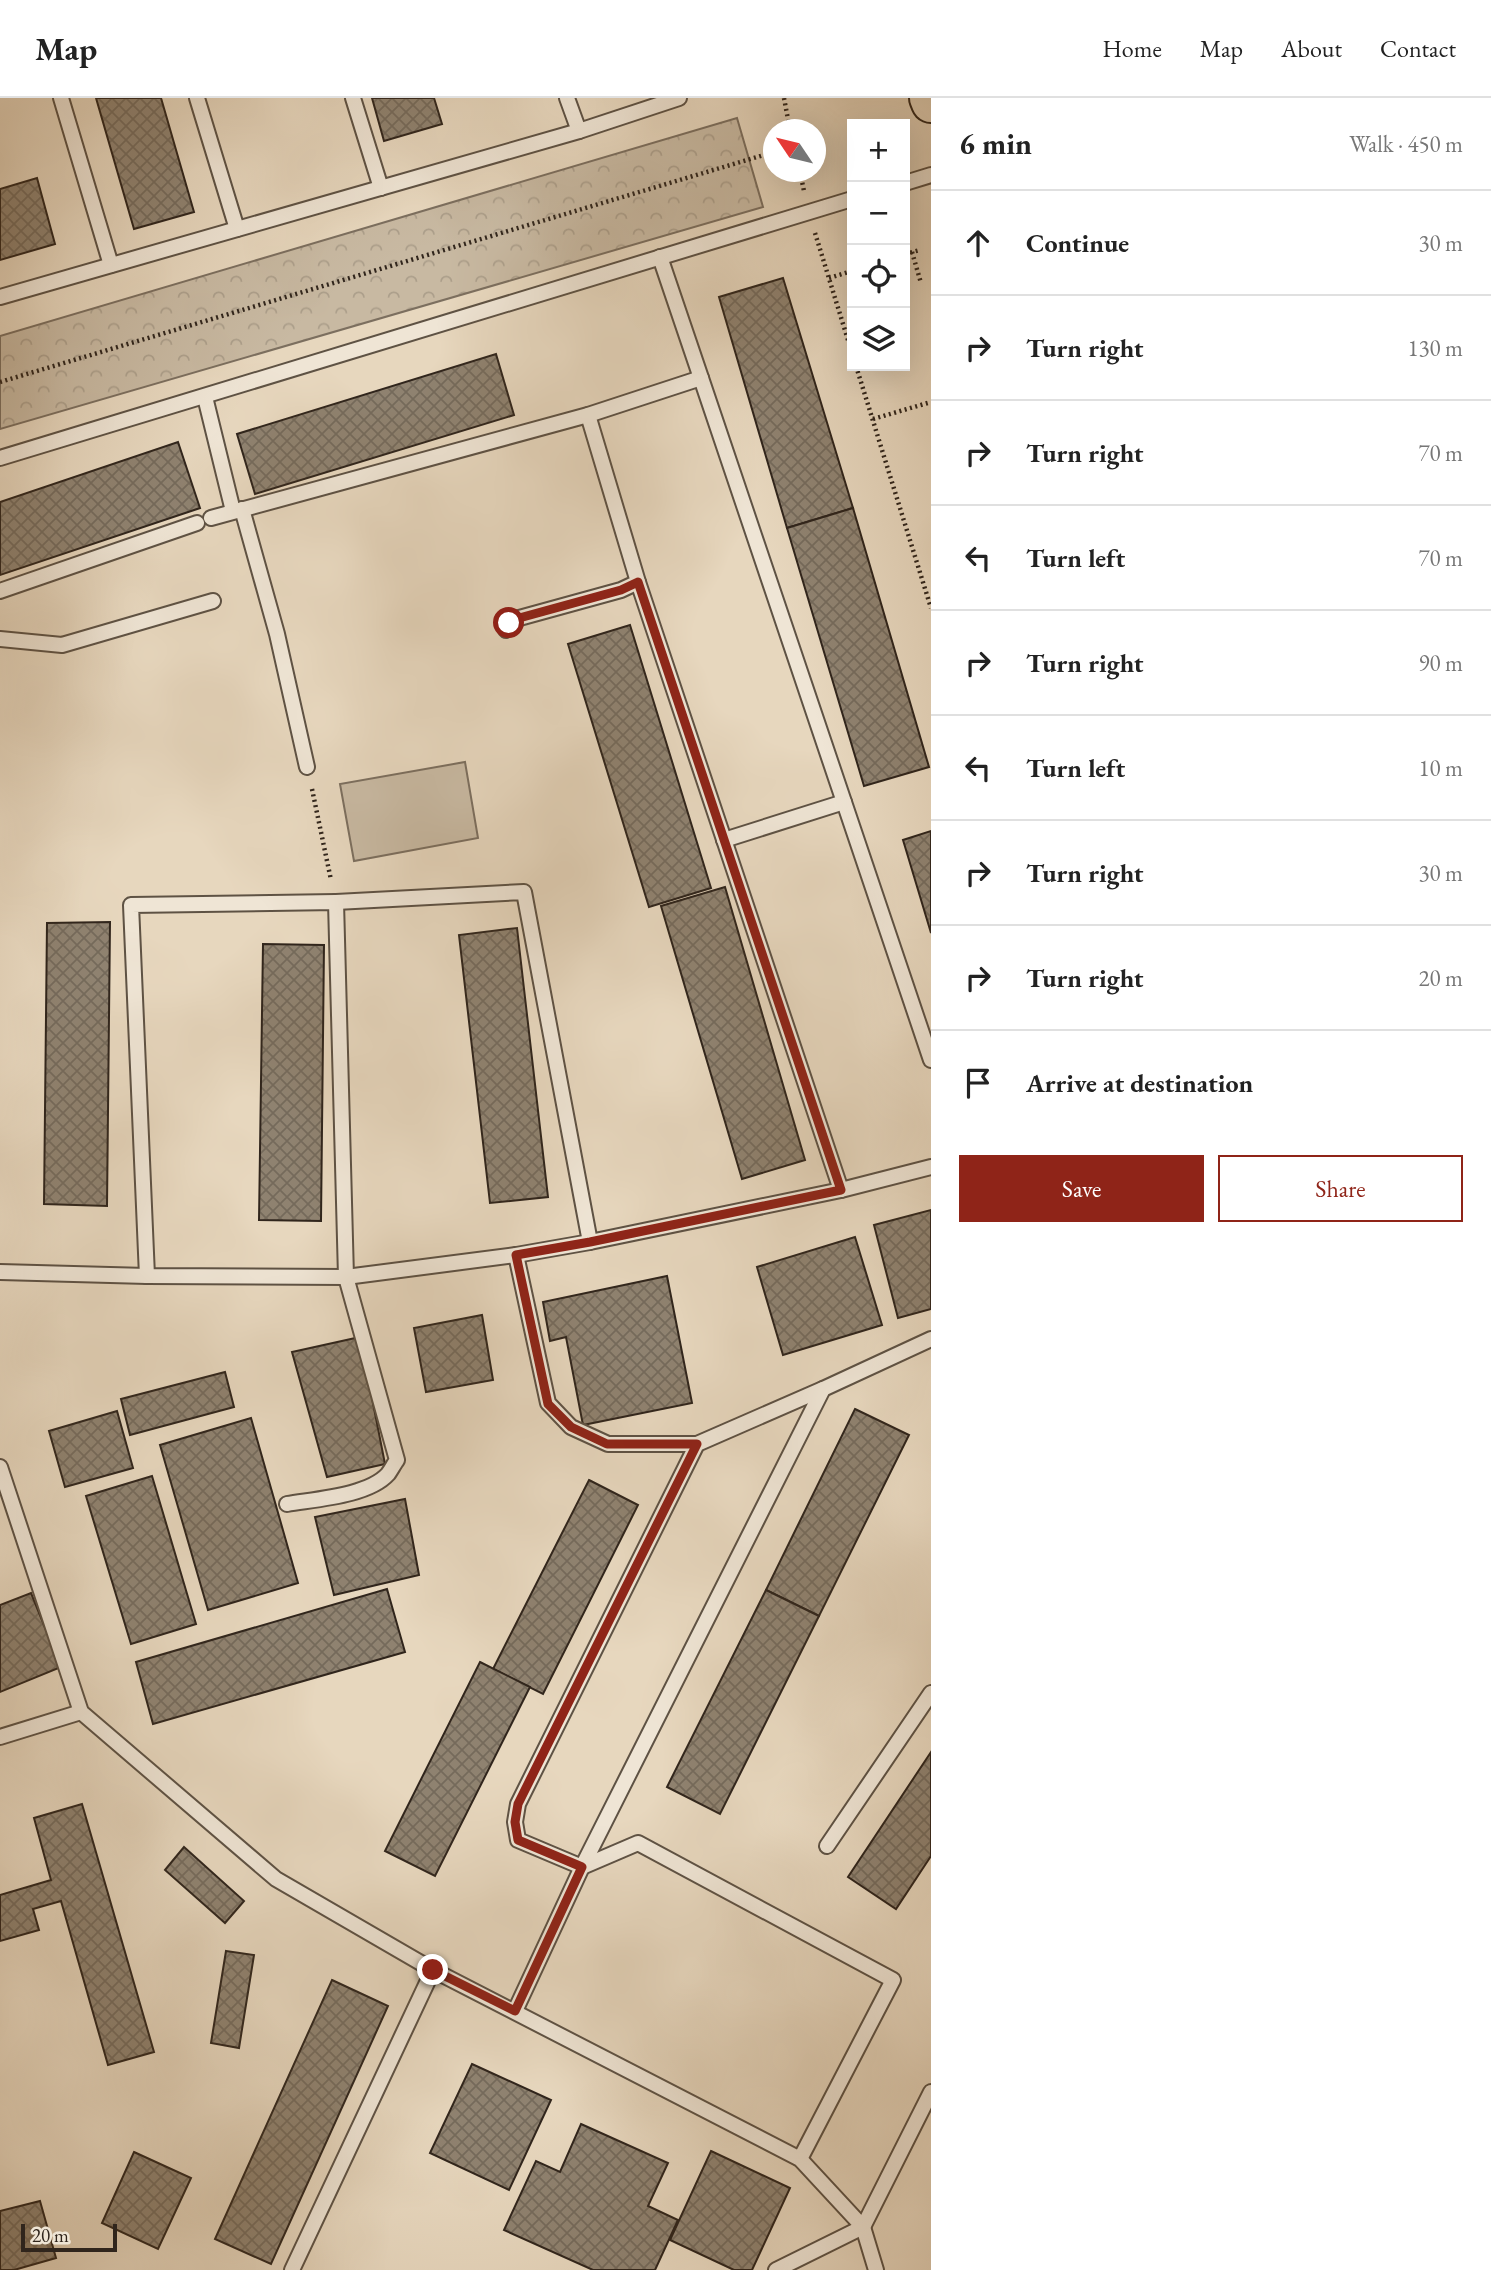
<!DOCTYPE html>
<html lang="en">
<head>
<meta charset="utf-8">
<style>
  :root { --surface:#fff; --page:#f6f6f6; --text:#222; --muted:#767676; --line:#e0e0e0; --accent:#8f2418 }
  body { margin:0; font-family:"EB Garamond",serif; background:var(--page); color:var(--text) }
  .controls { position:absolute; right:21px; top:21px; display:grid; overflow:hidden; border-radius:0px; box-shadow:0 7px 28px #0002 }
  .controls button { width:63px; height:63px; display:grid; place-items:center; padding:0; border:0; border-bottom:2px solid var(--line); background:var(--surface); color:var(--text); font:35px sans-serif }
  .compass { position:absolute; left:763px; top:21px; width:63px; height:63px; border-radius:50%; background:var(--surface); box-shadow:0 7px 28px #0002; rotate:305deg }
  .scale { position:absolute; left:21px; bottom:18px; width:96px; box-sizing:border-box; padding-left:7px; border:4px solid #30251c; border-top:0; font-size:19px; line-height:24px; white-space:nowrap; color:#30251c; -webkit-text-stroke:5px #efe5d5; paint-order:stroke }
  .stop { position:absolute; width:21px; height:21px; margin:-16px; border:5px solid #8f2418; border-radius:50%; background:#fff }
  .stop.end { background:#8f2418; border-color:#fff; box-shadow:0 2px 7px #0008 }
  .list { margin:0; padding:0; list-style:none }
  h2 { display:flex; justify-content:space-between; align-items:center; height:91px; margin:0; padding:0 28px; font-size:30px }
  h2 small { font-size:23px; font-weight:400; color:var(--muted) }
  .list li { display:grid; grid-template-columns:46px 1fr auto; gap:21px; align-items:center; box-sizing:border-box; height:105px; padding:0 28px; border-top:2px solid var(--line) }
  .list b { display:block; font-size:26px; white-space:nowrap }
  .list em { font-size:23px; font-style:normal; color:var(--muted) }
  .actions { display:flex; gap:14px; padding:21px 28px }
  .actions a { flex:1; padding:16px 0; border:2px solid var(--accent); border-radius:0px; text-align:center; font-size:24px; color:var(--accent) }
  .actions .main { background:var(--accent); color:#fff }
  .icon { flex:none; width:38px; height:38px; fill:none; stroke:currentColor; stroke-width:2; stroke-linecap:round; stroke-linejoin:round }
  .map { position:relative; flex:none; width:931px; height:2172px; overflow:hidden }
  header { display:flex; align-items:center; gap:42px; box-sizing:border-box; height:98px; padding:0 35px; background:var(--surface); border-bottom:2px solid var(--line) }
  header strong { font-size:33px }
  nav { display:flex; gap:38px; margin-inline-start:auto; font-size:24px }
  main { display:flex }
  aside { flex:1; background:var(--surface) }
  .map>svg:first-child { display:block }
</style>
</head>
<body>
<header>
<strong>Map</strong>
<nav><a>Home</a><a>Map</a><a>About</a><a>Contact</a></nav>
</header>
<main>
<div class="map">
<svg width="931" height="2172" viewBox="0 0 931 2172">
  <defs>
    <pattern id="park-crowns" width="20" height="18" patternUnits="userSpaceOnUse" patternTransform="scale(1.75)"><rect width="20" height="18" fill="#c8b9a2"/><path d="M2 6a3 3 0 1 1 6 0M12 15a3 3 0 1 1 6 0" fill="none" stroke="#ac9f8b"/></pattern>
    <pattern id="building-cross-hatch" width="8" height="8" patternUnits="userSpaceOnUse" patternTransform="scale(1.75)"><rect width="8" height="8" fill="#8f8270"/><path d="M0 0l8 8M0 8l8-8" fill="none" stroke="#756a5b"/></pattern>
  </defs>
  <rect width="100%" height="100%" fill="#e7d7be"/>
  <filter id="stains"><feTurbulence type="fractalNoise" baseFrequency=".00286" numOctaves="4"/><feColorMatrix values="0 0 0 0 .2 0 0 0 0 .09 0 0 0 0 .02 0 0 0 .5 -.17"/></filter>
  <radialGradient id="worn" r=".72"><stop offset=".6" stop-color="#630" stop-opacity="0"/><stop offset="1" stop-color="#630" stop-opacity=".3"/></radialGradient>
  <path fill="url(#park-crowns)" stroke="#7c6f5f" stroke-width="2" d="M737,20L763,109L0,331V238Z"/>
  <path fill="#c8b9a2" stroke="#7c6f5f" stroke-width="2" d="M465,664L478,740L354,763L340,686Z"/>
  <g fill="url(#building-cross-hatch)" stroke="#30251c" stroke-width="2">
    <path d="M96,0H161L194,114L134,131Z"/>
    <path d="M372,0H434L442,26L384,43Z"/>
    <path d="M37,80L55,146L0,162V91Z"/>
    <path d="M783,180L853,410L787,430L719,199Z"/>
    <path d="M496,256L514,317L255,396L237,336Z"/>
    <path d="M178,344L200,410L0,477V404Z"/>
    <path d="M853,410L929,669L864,688L787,430Z"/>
    <path d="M630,527L711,790L649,809L568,546Z"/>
    <path d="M931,733V835L903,742Z"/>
    <path d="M725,789L805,1062L742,1081L661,808Z"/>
    <path d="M110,824L107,1108L44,1106L47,825Z"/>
    <path d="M517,830L548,1099L490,1105L459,837Z"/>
    <path d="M263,846L324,847L321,1123L259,1122Z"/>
    <path d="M931,1112V1211L898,1220L874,1127Z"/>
    <path d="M855,1139L882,1227L783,1257L757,1169Z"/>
    <path d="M667,1178L692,1305L583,1327L566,1239L550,1243L543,1204Z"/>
    <path d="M482,1217L493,1282L426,1294L414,1230Z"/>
    <path d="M360,1239L385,1366L327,1379L292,1254Z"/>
    <path d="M225,1274L234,1309L130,1337L121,1301Z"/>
    <path d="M855,1311L909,1337L819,1518L766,1492Z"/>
    <path d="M117,1313L133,1370L65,1389L49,1333Z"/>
    <path d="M251,1320L298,1485L208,1512L160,1347Z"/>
    <path d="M152,1378L196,1526L131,1546L86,1398Z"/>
    <path d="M589,1382L638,1407L543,1596L493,1571Z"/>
    <path d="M405,1401L419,1477L334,1497L315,1419Z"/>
    <path d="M387,1491L405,1554L153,1626L136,1564Z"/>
    <path d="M766,1492L819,1518L720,1716L667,1689Z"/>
    <path d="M31,1495L61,1569L0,1594V1507Z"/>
    <path d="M480,1564L530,1589L435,1778L385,1753Z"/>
    <path d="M931,1654V1758L896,1811L848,1779Z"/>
    <path d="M82,1706L154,1954L108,1967L61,1803L33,1811L39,1832L0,1843V1797L51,1782L34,1720Z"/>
    <path d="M184,1749L244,1803L225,1825L165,1772Z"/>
    <path d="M226,1853L254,1857L239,1950L211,1945Z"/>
    <path d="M332,1882L388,1908L271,2166L215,2141Z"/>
    <path d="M472,1966L551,2002L509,2092L430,2055Z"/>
    <path d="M581,2026L668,2065L648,2108L678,2122L655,2172H593L504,2132L536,2063L560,2074Z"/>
    <path d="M711,2053L790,2090L752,2172H734L670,2142Z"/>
    <path d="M134,2054L191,2080L158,2151L102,2125Z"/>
    <path d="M40,2103L56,2160L14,2172H0V2113Z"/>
  </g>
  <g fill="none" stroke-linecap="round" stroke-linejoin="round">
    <defs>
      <g id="lane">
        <path d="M61,0L111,167"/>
        <path d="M197,0L237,131"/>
        <path d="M353,0L381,90"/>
        <path d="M567,0L579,33"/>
        <path d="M905,85L931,77"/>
        <path d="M0,199L579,33L679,0"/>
        <path d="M701,280L931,962"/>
        <path d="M205,299L233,413"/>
        <path d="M0,360L852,101"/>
        <path d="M242,411L277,536L307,669"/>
        <path d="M211,420L588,317L701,280L660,159"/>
        <path d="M638,484L841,1092"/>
        <path d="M0,493L197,425"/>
        <path d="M506,532L512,522L621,492L638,484L588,317"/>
        <path d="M0,541L62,547L213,503"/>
        <path d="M724,742L844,704"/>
        <path d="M336,804L524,794L590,1144"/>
        <path d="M516,1157L548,1305L571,1329L608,1346H697"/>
        <path d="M0,1174L147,1178L346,1179L516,1157L590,1144L841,1092L931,1069"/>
        <path d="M147,1178L131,807L336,804L346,1179L397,1362C394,1366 391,1372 388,1376C368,1398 316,1401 287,1406"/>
        <path d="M0,1369L81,1614L276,1781L433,1872L800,2061L863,2129L876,2172"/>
        <path d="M0,1639L81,1614"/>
        <path d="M827,1748L931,1595"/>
        <path d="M515,1913L582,1769L823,1291L931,1241"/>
        <path d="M800,2061L893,1882L638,1745L582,1769L518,1742L515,1724L518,1706L697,1346L823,1291"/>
        <path d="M292,2172L433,1872"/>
        <path d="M776,2172L863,2129L931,1994"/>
      </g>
      <path id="primary" d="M929,0L931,5"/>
    </defs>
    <use href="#lane" stroke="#5e5244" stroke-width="18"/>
    <use href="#primary" stroke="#30251c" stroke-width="42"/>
    <g stroke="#30251c" stroke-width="4.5" stroke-dasharray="2 3.5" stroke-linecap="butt">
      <path d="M784,0L790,32"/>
      <path d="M800,74L804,93"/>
      <path d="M815,135L852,255"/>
      <path d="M912,154L921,185"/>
      <path d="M905,156L920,152"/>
      <path d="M829,180L852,173"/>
      <path d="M856,268L931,510"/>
      <path d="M0,284L774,54"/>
      <path d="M873,321L931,304"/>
      <path d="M312,691L331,782"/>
    </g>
    <use href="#lane" stroke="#efe5d5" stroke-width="14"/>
    <use href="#primary" stroke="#e7d7be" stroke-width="38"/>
  </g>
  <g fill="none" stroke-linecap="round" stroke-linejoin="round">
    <path stroke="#8f2418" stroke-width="9" d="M433,1872L515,1913L582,1769L518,1742L515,1724L518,1706L697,1346H607L571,1329L548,1306L516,1157L590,1144L841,1092L638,484L621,492L512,522L509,525"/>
  </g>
  <rect width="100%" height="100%" filter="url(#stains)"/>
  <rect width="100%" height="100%" fill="url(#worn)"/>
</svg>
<div class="controls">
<button>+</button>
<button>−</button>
<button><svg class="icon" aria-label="locate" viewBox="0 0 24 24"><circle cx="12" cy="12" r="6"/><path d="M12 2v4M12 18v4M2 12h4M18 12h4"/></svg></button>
<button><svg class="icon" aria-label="layers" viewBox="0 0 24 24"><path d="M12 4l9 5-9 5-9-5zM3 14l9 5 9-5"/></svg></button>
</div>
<svg class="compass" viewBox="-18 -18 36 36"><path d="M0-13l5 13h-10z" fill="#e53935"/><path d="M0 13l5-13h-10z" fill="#767676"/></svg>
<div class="scale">20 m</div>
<div class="stop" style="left:509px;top:525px"></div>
<div class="stop end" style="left:433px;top:1872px"></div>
</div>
<aside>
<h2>6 min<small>Walk · 450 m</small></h2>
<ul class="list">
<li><svg class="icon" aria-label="ahead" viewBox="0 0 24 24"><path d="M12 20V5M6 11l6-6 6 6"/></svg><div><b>Continue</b></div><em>30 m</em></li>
<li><svg class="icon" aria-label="right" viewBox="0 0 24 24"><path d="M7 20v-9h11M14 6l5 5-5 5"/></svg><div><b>Turn right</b></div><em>130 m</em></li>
<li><svg class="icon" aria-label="right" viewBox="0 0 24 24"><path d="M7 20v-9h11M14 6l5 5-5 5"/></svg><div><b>Turn right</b></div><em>70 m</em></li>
<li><svg class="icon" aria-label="left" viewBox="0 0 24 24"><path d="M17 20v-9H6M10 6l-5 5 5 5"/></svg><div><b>Turn left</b></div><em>70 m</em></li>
<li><svg class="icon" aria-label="right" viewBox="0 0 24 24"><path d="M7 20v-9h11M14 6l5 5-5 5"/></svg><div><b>Turn right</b></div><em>90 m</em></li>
<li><svg class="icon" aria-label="left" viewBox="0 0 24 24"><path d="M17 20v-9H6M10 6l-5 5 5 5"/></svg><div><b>Turn left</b></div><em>10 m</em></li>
<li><svg class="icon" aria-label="right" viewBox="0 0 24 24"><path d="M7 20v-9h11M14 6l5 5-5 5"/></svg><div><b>Turn right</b></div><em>30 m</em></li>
<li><svg class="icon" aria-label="right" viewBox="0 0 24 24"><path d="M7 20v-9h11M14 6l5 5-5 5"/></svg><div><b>Turn right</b></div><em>20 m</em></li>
<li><svg class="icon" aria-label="arrive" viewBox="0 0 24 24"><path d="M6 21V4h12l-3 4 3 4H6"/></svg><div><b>Arrive at destination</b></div></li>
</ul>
<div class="actions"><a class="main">Save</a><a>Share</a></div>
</aside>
</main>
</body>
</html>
